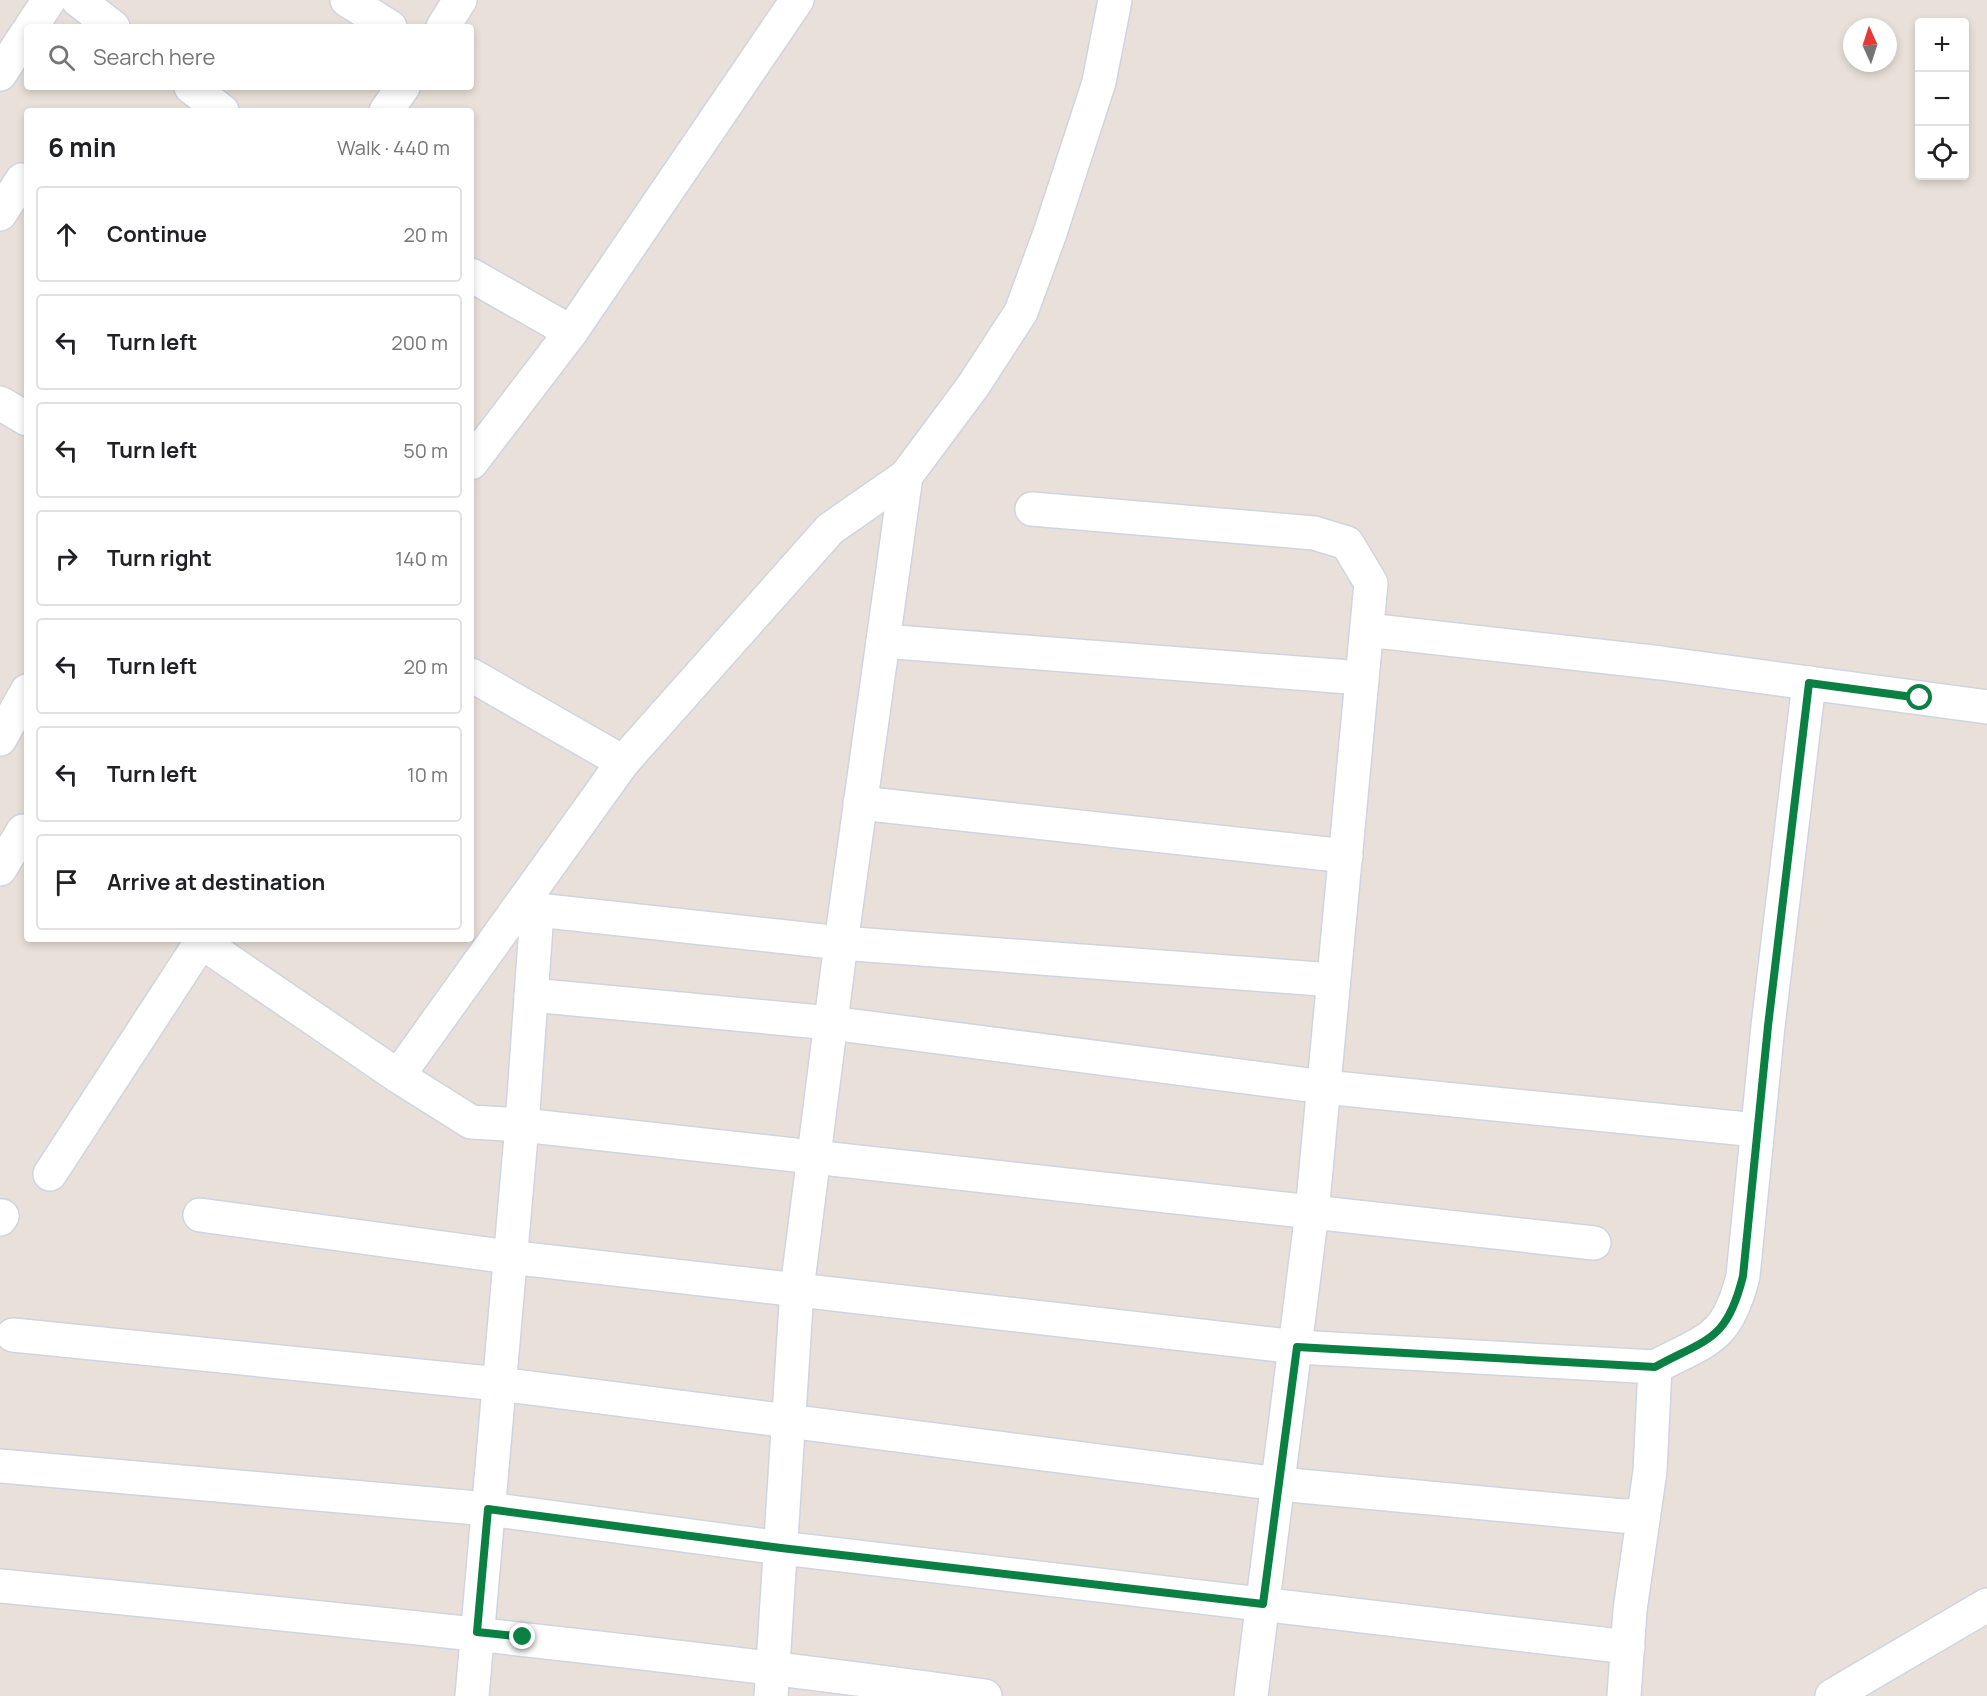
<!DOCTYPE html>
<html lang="en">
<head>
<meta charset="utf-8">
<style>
  :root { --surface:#fff; --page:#f2f2f2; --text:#202124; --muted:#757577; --line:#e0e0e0 }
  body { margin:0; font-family:Manrope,sans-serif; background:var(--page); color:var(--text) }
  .controls { position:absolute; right:18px; top:18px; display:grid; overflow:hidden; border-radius:6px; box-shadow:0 3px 9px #0003 }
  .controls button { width:54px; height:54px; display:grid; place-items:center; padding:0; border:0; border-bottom:2px solid var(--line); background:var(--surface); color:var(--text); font:30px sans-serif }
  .compass { position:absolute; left:1843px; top:18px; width:54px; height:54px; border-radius:50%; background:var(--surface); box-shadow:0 3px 9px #0003; rotate:357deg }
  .stop { position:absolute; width:18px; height:18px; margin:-14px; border:4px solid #0b8043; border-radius:50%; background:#fff }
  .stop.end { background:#0b8043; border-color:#fff; box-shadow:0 2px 6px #0008 }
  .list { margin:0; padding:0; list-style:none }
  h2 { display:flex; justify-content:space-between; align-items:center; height:78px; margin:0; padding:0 24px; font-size:26px }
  h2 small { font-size:20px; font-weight:400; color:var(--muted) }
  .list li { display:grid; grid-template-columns:39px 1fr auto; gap:18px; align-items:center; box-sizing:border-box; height:96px; margin:0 12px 12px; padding:0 12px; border:2px solid var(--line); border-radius:6px }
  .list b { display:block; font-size:22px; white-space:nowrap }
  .list em { font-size:20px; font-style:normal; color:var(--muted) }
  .icon { flex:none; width:33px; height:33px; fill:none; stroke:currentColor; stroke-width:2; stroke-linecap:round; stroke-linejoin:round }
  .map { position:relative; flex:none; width:1987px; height:1696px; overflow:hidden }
  .search { position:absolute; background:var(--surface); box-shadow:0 3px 9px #0003; left:24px; top:24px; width:450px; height:66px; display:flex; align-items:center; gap:15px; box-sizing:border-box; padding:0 21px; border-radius:6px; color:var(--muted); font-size:22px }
  .panel { position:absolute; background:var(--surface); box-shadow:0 3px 9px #0003; left:24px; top:108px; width:450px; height:834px; border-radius:6px }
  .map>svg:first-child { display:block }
</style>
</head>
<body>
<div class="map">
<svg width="1987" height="1696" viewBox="0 0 1987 1696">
  <rect width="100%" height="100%" fill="#e9e1d9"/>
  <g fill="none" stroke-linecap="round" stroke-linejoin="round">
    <defs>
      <g id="minor">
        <path d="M78,0L113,27"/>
        <path d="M347,0L390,27"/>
        <path d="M31,27L49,0"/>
        <path d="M443,27L460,0"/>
        <path d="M0,74L27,33"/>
        <path d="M191,87L222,111"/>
        <path d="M386,111L403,87"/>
        <path d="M0,214L22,180"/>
        <path d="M471,275L571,332"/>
        <path d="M0,403L27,419"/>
        <path d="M471,463L571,332L797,0"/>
        <path d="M1032,509L1314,533L1347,543L1371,583L1312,1212L1251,1696"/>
        <path d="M1367,630L1661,663L1987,707"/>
        <path d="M883,641L1362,678"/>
        <path d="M471,675L623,762"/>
        <path d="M0,739L27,691"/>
        <path d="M860,803L1346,856"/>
        <path d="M0,869L23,831"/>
        <path d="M519,908L841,943L1333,980"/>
        <path d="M197,939L398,1076L471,1122L522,1125L1594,1243"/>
        <path d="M531,995L831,1023L1324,1087L1757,1130"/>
        <path d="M398,1076L623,762L830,529L906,476L973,386L1021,312L1050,233L1099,82L1115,0"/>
        <path d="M50,1174L201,942"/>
        <path d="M200,1215L509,1257L1297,1347L1655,1367"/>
        <path d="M0,1219L2,1216"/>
        <path d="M13,1335L499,1384L1279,1484L1623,1516L1642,1515"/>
        <path d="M0,1466L488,1509L781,1548L1628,1647"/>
        <path d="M0,1586C329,1618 657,1651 985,1696"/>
        <path d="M472,1696L522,1125L537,912"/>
        <path d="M771,1696L797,1289L841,943L906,476"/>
        <path d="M1624,1696L1630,1610L1650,1471L1655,1367C1708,1339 1727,1340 1743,1276L1768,1026L1809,683"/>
        <path d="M1832,1696L1987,1605"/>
      </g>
    </defs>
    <use href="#minor" stroke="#cfd4e0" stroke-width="36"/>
    <use href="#minor" stroke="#fff" stroke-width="33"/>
  </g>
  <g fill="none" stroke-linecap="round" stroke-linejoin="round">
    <path stroke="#0b8043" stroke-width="8" d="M523,1637L477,1632L488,1509L781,1548L1263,1604L1297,1347L1655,1367C1708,1338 1727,1341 1743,1276L1768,1026L1809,683L1920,698"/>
  </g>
</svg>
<div class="controls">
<button>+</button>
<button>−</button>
<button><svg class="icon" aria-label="locate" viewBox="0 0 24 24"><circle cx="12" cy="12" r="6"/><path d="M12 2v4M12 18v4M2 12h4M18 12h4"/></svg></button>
</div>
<svg class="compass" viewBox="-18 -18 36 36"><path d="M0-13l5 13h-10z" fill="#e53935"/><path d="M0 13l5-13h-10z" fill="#757577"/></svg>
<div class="stop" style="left:1920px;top:698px"></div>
<div class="stop end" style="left:523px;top:1637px"></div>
<div class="search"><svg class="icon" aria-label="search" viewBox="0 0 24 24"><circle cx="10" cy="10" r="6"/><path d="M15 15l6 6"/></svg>Search here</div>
<section class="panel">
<h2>6 min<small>Walk · 440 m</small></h2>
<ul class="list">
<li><svg class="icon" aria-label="ahead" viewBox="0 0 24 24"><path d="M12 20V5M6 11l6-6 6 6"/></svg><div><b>Continue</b></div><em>20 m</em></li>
<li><svg class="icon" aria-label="left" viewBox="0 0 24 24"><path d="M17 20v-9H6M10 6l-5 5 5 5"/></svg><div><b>Turn left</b></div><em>200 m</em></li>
<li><svg class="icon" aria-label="left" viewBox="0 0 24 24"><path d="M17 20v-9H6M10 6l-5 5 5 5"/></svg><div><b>Turn left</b></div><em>50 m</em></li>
<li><svg class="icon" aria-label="right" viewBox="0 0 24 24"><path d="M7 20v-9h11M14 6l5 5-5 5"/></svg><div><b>Turn right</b></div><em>140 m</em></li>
<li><svg class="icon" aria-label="left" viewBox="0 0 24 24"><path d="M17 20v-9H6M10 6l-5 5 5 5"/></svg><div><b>Turn left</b></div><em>20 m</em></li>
<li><svg class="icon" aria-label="left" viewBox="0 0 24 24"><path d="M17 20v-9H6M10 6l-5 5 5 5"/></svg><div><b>Turn left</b></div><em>10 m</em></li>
<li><svg class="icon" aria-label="arrive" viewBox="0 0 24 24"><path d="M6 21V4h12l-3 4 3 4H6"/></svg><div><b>Arrive at destination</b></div></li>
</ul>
</section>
</div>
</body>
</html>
